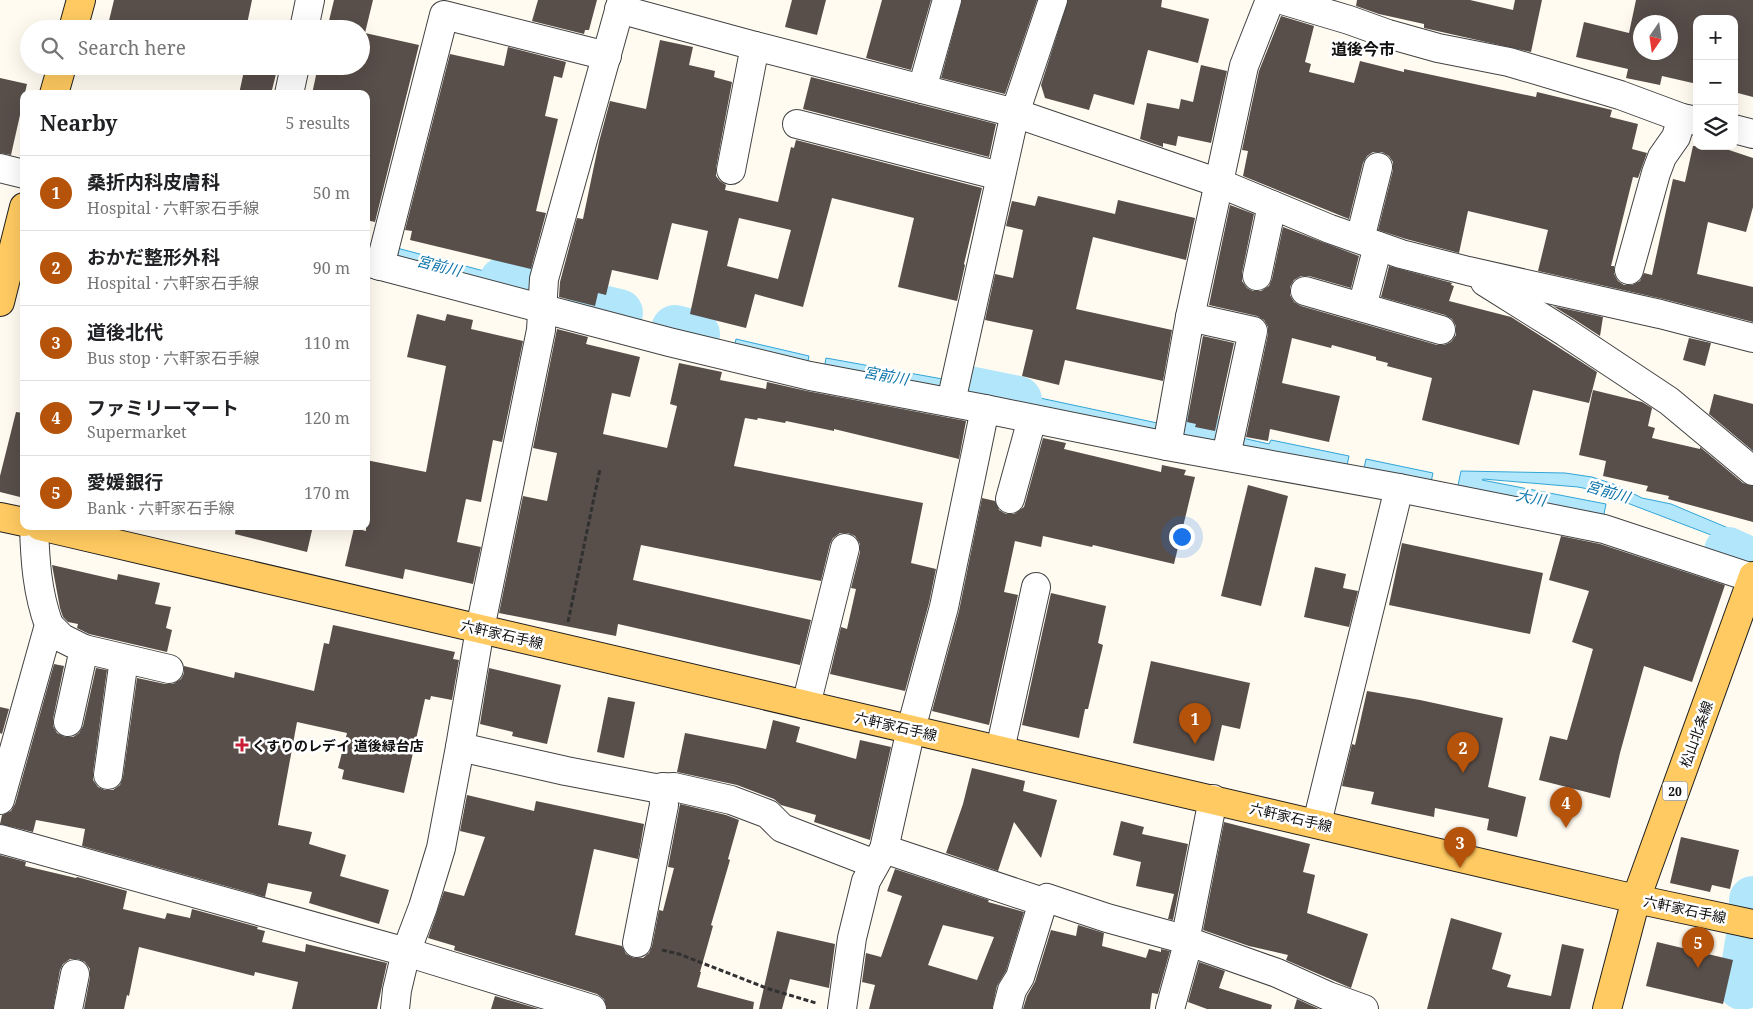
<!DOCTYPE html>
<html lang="en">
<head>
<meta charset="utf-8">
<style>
  :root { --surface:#fff; --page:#f6f6f6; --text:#202124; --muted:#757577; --line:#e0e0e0; --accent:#b45309 }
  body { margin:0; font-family:"Noto Serif","Noto Sans JP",serif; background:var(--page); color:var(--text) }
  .controls { position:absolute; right:15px; top:15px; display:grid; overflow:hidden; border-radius:10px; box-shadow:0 5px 20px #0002 }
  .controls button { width:45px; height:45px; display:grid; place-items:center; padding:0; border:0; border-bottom:1px solid var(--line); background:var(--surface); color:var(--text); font:25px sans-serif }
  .compass { position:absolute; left:1633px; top:15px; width:45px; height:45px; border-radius:50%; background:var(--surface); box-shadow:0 5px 20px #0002; rotate:193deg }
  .you { position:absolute; left:1181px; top:536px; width:18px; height:18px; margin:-12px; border:4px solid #fff; border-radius:50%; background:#1a73e8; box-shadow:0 0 0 8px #1a73e833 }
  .badge { display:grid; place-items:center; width:32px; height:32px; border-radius:50%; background:var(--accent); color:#fff; font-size:16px; font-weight:700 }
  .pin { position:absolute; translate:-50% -41px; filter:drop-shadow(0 1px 2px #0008) }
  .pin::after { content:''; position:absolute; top:26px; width:18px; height:15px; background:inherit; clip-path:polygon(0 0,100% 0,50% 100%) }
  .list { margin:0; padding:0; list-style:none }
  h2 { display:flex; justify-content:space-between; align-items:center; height:65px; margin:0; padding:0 20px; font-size:21px }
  h2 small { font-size:16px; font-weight:400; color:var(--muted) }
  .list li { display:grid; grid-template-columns:32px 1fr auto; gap:15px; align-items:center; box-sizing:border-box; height:75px; padding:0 20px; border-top:1px solid var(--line) }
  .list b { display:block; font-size:19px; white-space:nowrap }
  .list p { margin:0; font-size:16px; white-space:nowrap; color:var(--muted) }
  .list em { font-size:16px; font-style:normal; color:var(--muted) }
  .icon { flex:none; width:28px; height:28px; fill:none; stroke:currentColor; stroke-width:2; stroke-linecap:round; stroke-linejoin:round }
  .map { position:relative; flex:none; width:1753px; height:1009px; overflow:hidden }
  .search { position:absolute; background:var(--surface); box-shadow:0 5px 20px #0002; left:20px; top:20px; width:350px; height:55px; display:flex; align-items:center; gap:12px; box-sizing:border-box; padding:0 18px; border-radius:28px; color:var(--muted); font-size:19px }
  .panel { position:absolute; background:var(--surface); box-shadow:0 5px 20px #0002; left:20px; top:90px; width:350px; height:440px; border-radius:10px }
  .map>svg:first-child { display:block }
</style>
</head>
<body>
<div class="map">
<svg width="1753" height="1009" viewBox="0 0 1753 1009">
  <rect width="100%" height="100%" fill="#fffbf1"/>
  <g fill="#b1e6fb" stroke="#32a5d7">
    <path d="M397,248L484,271L481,283L394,260Z"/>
    <path d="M736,339L809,356L807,366L734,349Z"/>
    <path d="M826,358L948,380L946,392L824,369Z"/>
    <path d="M1040,398L1162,424L1159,435L1038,410Z"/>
    <path d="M1238,437L1269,444L1271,440L1349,456L1346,470L1235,448Z"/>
    <path d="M1366,459L1433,473L1430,487L1363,473Z"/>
    <path d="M1461,471L1565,473L1592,477L1616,485L1642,498L1671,504L1752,538L1748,549L1593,490L1578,487L1483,479L1482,480L1606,504L1603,519L1457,490Z"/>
  </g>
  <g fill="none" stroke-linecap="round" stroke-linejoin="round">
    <g stroke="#b1e6fb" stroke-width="48">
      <path d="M503,281L530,289"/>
      <path d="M590,306L619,313"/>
      <path d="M675,329L696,334"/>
      <path d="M964,389L1018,400"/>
      <path d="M1180,433L1222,441"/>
      <path d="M1728,551L1739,556"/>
      <path d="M1753,902V900"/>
      <path d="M1742,986L1749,942"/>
    </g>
  </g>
  <g fill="#584e4a" fill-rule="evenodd">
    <path d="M114,0H252L246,29H107Z"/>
    <path d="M334,0H373L365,33L419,45L375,222L366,220V94H312L318,66H361V29H327Z"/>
    <path d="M538,0H597L589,30H585L584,34L532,21Z"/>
    <path d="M792,0H826L817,35L785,27Z"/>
    <path d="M882,0H931L911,70L866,58Z"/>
    <path d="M962,0H1037L1005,94L941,78Z"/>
    <path d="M1068,0H1162L1161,7L1209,19L1198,63L1148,50L1134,105L1094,94L1089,110L1045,98L1041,85Z"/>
    <path d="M1357,0H1470L1513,10L1515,0H1542L1531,52L1424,28V24L1379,14L1356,6Z"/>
    <path d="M1636,0H1753V97L1734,92V19H1697V84L1662,76L1660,85L1626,78L1628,69L1576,57L1584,22L1629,33ZM1640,22H1670V52H1640Z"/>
    <path d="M1281,16L1314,26L1305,62L1311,64L1309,72L1354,83L1360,61L1404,72V69L1536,97L1537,92L1612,110L1610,117L1638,124L1632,149L1647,153L1638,178L1633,177L1611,266H1614V274L1618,281L1624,285H1632L1640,281L1644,273L1652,275L1673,179L1685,182L1693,146H1717L1753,158V207L1746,232L1708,222L1697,274L1753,287V322L1663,299L1538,271L1548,230L1468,211L1459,253L1406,239L1378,230L1393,170V162L1389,156L1382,152H1373L1367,156L1363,163L1349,219L1243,176L1248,151L1242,150L1259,71Z"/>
    <path d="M660,40L693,47L689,65L715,71L714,77L732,82L716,168V176L720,181L726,185L725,190L778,202L791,147L794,148L796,140L982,188L964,264L965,265L957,301L898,287L914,218L832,198L803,307L755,294L746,328L690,314L708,231L672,223L658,280L612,270L606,295L598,293L595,306L559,297L560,282L577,218L583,219L599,142L610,101L646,109ZM739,218L791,230L778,279L727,266Z"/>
    <path d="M508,47L566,62L562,78L554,76L545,116L558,119L536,211L546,213L531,269L410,240L412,231L405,230L450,54L504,66Z"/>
    <path d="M1201,65L1227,71L1211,143L1178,136L1176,146L1163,143V147L1140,139L1147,103L1179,109L1181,99L1193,102Z"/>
    <path d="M245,66H278L271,94H239Z"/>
    <path d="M811,77L996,124L989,157L803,109Z"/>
    <path d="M0,78L27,84L11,155L0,153Z"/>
    <path d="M1038,196L1115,214L1118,200L1195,218L1186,260L1093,237L1076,309L1172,330L1163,381L1065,360L1059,385L1022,376L1033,330L985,320L995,274L1013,278L1023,230L1006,226L1012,201L1035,206Z"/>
    <path d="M1230,205L1254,214L1242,273V281L1247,288L1253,291H1261L1269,286L1272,279L1283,227L1359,256L1351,288L1309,276H1301L1294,280L1290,287V295L1294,302L1301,306L1437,345H1444L1451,342L1456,335V326L1452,319L1445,315L1381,297L1389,266L1452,283L1451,285L1454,286L1449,301L1511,317L1597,372L1589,403L1533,390L1519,445L1422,420L1432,378L1387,366L1388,363L1376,360V357L1332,345L1331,348L1292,338L1282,383L1340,396L1329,442L1270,429L1268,441L1246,437L1268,334V327L1264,320L1257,316L1209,305Z"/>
    <path d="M1553,306L1603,317L1600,336L1574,319Z"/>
    <path d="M417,314L445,321L447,314L473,320L471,329L523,341L502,442L493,440L481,502L466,499L457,542L481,547L473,584L405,569L403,579L345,566L354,528L366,531V460L426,472L446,366L407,357Z"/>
    <path d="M557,329L588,337L586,344L640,357L630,397L612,393L603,434L667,448L677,406L670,404L679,363L722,372L720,380L766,389L767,382L807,391L966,421L959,459L834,429V431L786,421L785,423L758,418L757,420L745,418L734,466L923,503L911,563L936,569L929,603L905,691L830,674L841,627L847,629L856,589L851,588L860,552V544L855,536L848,533H840L833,538L830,544L821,581L641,545L633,580L811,620L800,665L618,624L616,636L499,613L523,496L547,501L557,453L533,448Z"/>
    <path d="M1203,336L1234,343L1215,431L1195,427L1196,424L1187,422Z"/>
    <path d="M1689,338L1711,343L1705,366L1683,360Z"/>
    <path d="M1593,390L1642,402L1652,408L1648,426L1655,428L1652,438L1700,449V447L1743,483L1753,486V522L1668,499L1669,496L1646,491L1648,486L1603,476L1606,461L1579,455Z"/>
    <path d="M1714,394L1753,404V451L1709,414Z"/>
    <path d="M16,412L24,413V498L0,492V476Z"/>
    <path d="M1043,438L1066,443L1064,449L1161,472L1162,465L1186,470L1184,475L1195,477L1174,564L1093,545L1092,547L1043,536L1041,547L1015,541L1004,592L1018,595L989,725L932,711L959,611L982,498L995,501L999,510L1006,514H1014L1024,507Z"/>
    <path d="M1248,485L1288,496L1261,606L1221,596Z"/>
    <path d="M236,526H313L307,552L235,534Z"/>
    <path d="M1561,536L1600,544L1725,585L1692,682L1644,666L1620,753L1610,798L1539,780L1550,736L1567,740L1593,649L1572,642L1589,591L1549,580Z"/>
    <path d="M1402,543L1543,573L1530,634L1389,605Z"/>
    <path d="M52,565L117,580L118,574L160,583L155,604L171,607L166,628L172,630L167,652L89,634L77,628L78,624L68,622L63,617L60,608Z"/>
    <path d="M1315,567L1346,574L1343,588L1358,591L1349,627L1304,617Z"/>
    <path d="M1051,593L1106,606L1098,643L1103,645L1088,709H1085L1079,738L1022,725Z"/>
    <path d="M333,625L455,652L453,659L459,660L452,700L431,696L430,700L425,699L404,793L342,779L344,770L338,768L347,733L297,722L278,825L312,832L309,844L346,855L340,876L389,890L379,924L309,903L312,892L268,883L265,897L82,846L85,829L36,820L33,832L0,824L2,815L11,811L15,804L54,664L64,666L53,719V726L57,733L65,737H73L79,733L83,726L96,668L107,670L93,773V780L98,787L105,790H113L120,785L123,777L137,678L165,684H173L181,679L184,673V666L234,678L235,672L314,691L324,643L329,644Z"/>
    <path d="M1151,661L1250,683L1240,729L1222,725L1214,761L1133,743Z"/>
    <path d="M489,668L561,685L547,744L512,736L513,732L480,724Z"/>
    <path d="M1367,691L1420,700L1503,718L1488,787L1526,797L1517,837L1487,830L1489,819L1435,808L1434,817L1371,804L1374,792L1342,786L1352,744L1355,745Z"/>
    <path d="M608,697L635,702L624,758L597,752Z"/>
    <path d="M0,707L9,709L2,734L0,733Z"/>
    <path d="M773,720L800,727L796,742L856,759L860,740L891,747L870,840L814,822L816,815L781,805L774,799L737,785L677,772L685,733L766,749Z"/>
    <path d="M972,768L1025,781L1023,791L1057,800L1041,858L1014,822L998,871L946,853L963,804Z"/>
    <path d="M467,795L534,811L536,801L644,824L638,859L594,849L575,935L622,946L626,954L634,958H643L649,953L652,946L659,910L663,911L674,868L668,867L680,804L726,815L739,820L728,859L730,860L711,925L713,926L700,972H701L697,987L754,1002L753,1009H607L604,999L597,994L454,950L455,946L428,938L444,891L464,896L485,837L460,831Z"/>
    <path d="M1121,821L1144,827L1142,834L1188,844L1173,920L1168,919L1174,894L1136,886L1141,862L1113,855Z"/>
    <path d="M1224,822L1310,844L1303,872L1315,875L1307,913L1368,934L1351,988L1286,960L1288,955L1249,946L1203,930Z"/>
    <path d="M1681,837L1739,850L1730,889L1712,885L1710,892L1670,883Z"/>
    <path d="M0,855L26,862L25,866L76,878L77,877L127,891L123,909L165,919L167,913L190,918L192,909L258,927L257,929L265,931L262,942L305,952L306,944L387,963L377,1009H292L298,982L255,972L254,976L139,947L129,996L127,995L124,1009H84L90,977V969L85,962L78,959H70L63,964L60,970L53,1009H0Z"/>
    <path d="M895,869L989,900L988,902L1024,912L1006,971L997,986L992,1009H869L875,985L862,982L866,953L881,957L902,896L887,891ZM943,925L994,937L977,980L928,965Z"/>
    <path d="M1451,918L1502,933L1492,969L1511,975L1507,987L1551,996L1562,944L1584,949L1570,1009H1427Z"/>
    <path d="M1078,925L1104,933L1102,946L1146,958L1149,949L1161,952V949L1170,951L1158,994L1152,993L1150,1009H1023L1027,996L1035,982L1051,930L1076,936Z"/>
    <path d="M777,931L835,944L829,988L790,979L782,1009H759Z"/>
    <path d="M1657,942L1733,960L1723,1004L1646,986Z"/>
    <path d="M1199,962L1225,971L1219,988L1272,1005L1271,1009H1207L1188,1002Z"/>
    <path d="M495,996L539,1009H491Z"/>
    <path d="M1297,999L1319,1009H1294Z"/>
  </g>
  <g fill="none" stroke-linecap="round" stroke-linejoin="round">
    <defs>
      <g id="minor">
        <path d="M1282,0L1349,20L1388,34L1438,48L1509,62L1620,95L1682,118L1697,121"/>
        <path d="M619,9L755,46"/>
        <path d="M304,29L310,0"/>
        <path d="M922,89L947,0"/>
        <path d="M289,94L295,66"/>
        <path d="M797,124L1000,176"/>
        <path d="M1734,129L1753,134"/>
        <path d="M0,168L24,174"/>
        <path d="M731,170L755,46L1015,113L1219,183L1330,229L1401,254L1468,271L1660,314L1753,338"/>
        <path d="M1360,239L1378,167"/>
        <path d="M366,262L669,342L810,376L985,409L1167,446L1399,488L1604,529L1752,578"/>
        <path d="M380,266L444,15L607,56"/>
        <path d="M1629,270L1656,173L1662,157L1676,137L1682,118"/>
        <path d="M1257,276L1272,205"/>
        <path d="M1485,282L1565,332L1669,401L1753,471"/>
        <path d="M1305,291L1441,330"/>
        <path d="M1362,307L1378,246"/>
        <path d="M1190,317L1253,331L1226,456"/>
        <path d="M951,402L1015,113L1053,0"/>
        <path d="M1167,446L1190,317L1244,66L1270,0"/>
        <path d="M1010,499L1032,419"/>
        <path d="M49,625L62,638L84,649L169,669"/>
        <path d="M806,705L845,548"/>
        <path d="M68,722L84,649"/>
        <path d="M460,747L566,771L655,788L674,787L731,800L768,814L782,828L875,864"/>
        <path d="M1000,750L1036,587"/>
        <path d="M108,775L124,659"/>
        <path d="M0,800L49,625C37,592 35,560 34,526"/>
        <path d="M1317,823L1399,488"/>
        <path d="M0,839L406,952L592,1009"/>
        <path d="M884,849L1043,902L1047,898L1107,918L1187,940L1195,944L1277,973L1328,996L1364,1009"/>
        <path d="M637,943L664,805L663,787"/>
        <path d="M68,1009L75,974"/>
        <path d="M395,1009L397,990L406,952L423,907L441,848L460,747L480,629L541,330L544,279L622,0"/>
        <path d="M842,1009L852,938L866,881L884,849L911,729L944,607L985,409"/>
        <path d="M1007,1009L1012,990L1020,977L1043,902"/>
        <path d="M1170,1009L1187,947V931L1213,799"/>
      </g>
      <g id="major">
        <path d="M73,29L81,0"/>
        <path d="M54,94L62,66"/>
        <path d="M0,302L24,207"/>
        <path d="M0,517L24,522"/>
        <path d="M40,526L1636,899L1753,924"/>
        <path d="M1607,1009L1636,899L1753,576"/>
      </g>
    </defs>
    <use href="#minor" stroke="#424242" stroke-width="30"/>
    <use href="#major" stroke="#202020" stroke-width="30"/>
    <g stroke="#313131" stroke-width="3" stroke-dasharray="5 2.5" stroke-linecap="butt">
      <path d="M568,622L600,469"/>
      <path d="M662,950L679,954L769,989L816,1003"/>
    </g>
    <use href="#minor" stroke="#fff" stroke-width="28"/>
    <use href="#major" stroke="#ffca61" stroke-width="28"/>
  </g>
  <path fill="#ca1c34" stroke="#fff" stroke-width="2" d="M239.5 737.5h5v5h5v5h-5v5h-5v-5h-5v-5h5z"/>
  <g text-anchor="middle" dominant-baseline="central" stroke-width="5" stroke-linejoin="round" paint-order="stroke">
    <rect fill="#fff" stroke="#575757" stroke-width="1" x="1662.5" y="781.5" width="25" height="19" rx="4"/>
    <g font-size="12" font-weight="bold" fill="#0f0f0f">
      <text x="1675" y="791">20</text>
    </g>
    <g font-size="14" fill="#0f0f0f" stroke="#fff">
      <text transform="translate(502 634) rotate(13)">六軒家石手線</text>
      <text transform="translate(896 726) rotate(13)">六軒家石手線</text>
      <text transform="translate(1696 734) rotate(-70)">松山北条線</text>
      <text transform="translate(1291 817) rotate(13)">六軒家石手線</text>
      <text transform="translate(1685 909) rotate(12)">六軒家石手線</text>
    </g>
    <g font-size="14" font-weight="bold" fill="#0f0f0f" stroke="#fff" text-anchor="start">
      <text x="252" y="745">くすりのレデイ 道後緑台店</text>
    </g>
    <g font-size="15" font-style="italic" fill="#0e75ab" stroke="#fff">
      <text transform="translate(439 265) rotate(14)">宮前川</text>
      <text transform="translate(886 375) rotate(10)">宮前川</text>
      <text transform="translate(1608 491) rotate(16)">宮前川</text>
      <text transform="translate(1531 497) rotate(11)">大川</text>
    </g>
    <g font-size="16" font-weight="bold" fill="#0f0f0f" stroke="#fff">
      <text x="1363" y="49">道後今市</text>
    </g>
  </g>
</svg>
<div class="controls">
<button>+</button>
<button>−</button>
<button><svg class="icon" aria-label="layers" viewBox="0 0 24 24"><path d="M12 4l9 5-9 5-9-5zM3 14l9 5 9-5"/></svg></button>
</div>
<svg class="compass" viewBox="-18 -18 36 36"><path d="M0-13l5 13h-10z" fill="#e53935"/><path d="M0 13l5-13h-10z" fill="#757577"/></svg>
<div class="you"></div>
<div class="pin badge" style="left:1195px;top:744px">1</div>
<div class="pin badge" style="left:1463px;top:773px">2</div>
<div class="pin badge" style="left:1460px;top:868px">3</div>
<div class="pin badge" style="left:1566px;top:828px">4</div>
<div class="pin badge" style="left:1698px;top:968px">5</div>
<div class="search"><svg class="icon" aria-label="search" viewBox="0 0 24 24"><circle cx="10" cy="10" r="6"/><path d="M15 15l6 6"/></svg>Search here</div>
<section class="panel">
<h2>Nearby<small>5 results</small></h2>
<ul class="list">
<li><span class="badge">1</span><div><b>桑折内科皮膚科</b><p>Hospital · 六軒家石手線</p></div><em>50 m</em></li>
<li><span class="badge">2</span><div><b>おかだ整形外科</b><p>Hospital · 六軒家石手線</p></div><em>90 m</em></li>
<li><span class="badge">3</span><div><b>道後北代</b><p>Bus stop · 六軒家石手線</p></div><em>110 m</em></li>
<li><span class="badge">4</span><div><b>ファミリーマート</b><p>Supermarket</p></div><em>120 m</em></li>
<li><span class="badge">5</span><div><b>愛媛銀行</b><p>Bank · 六軒家石手線</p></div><em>170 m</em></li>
</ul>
</section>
</div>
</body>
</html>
